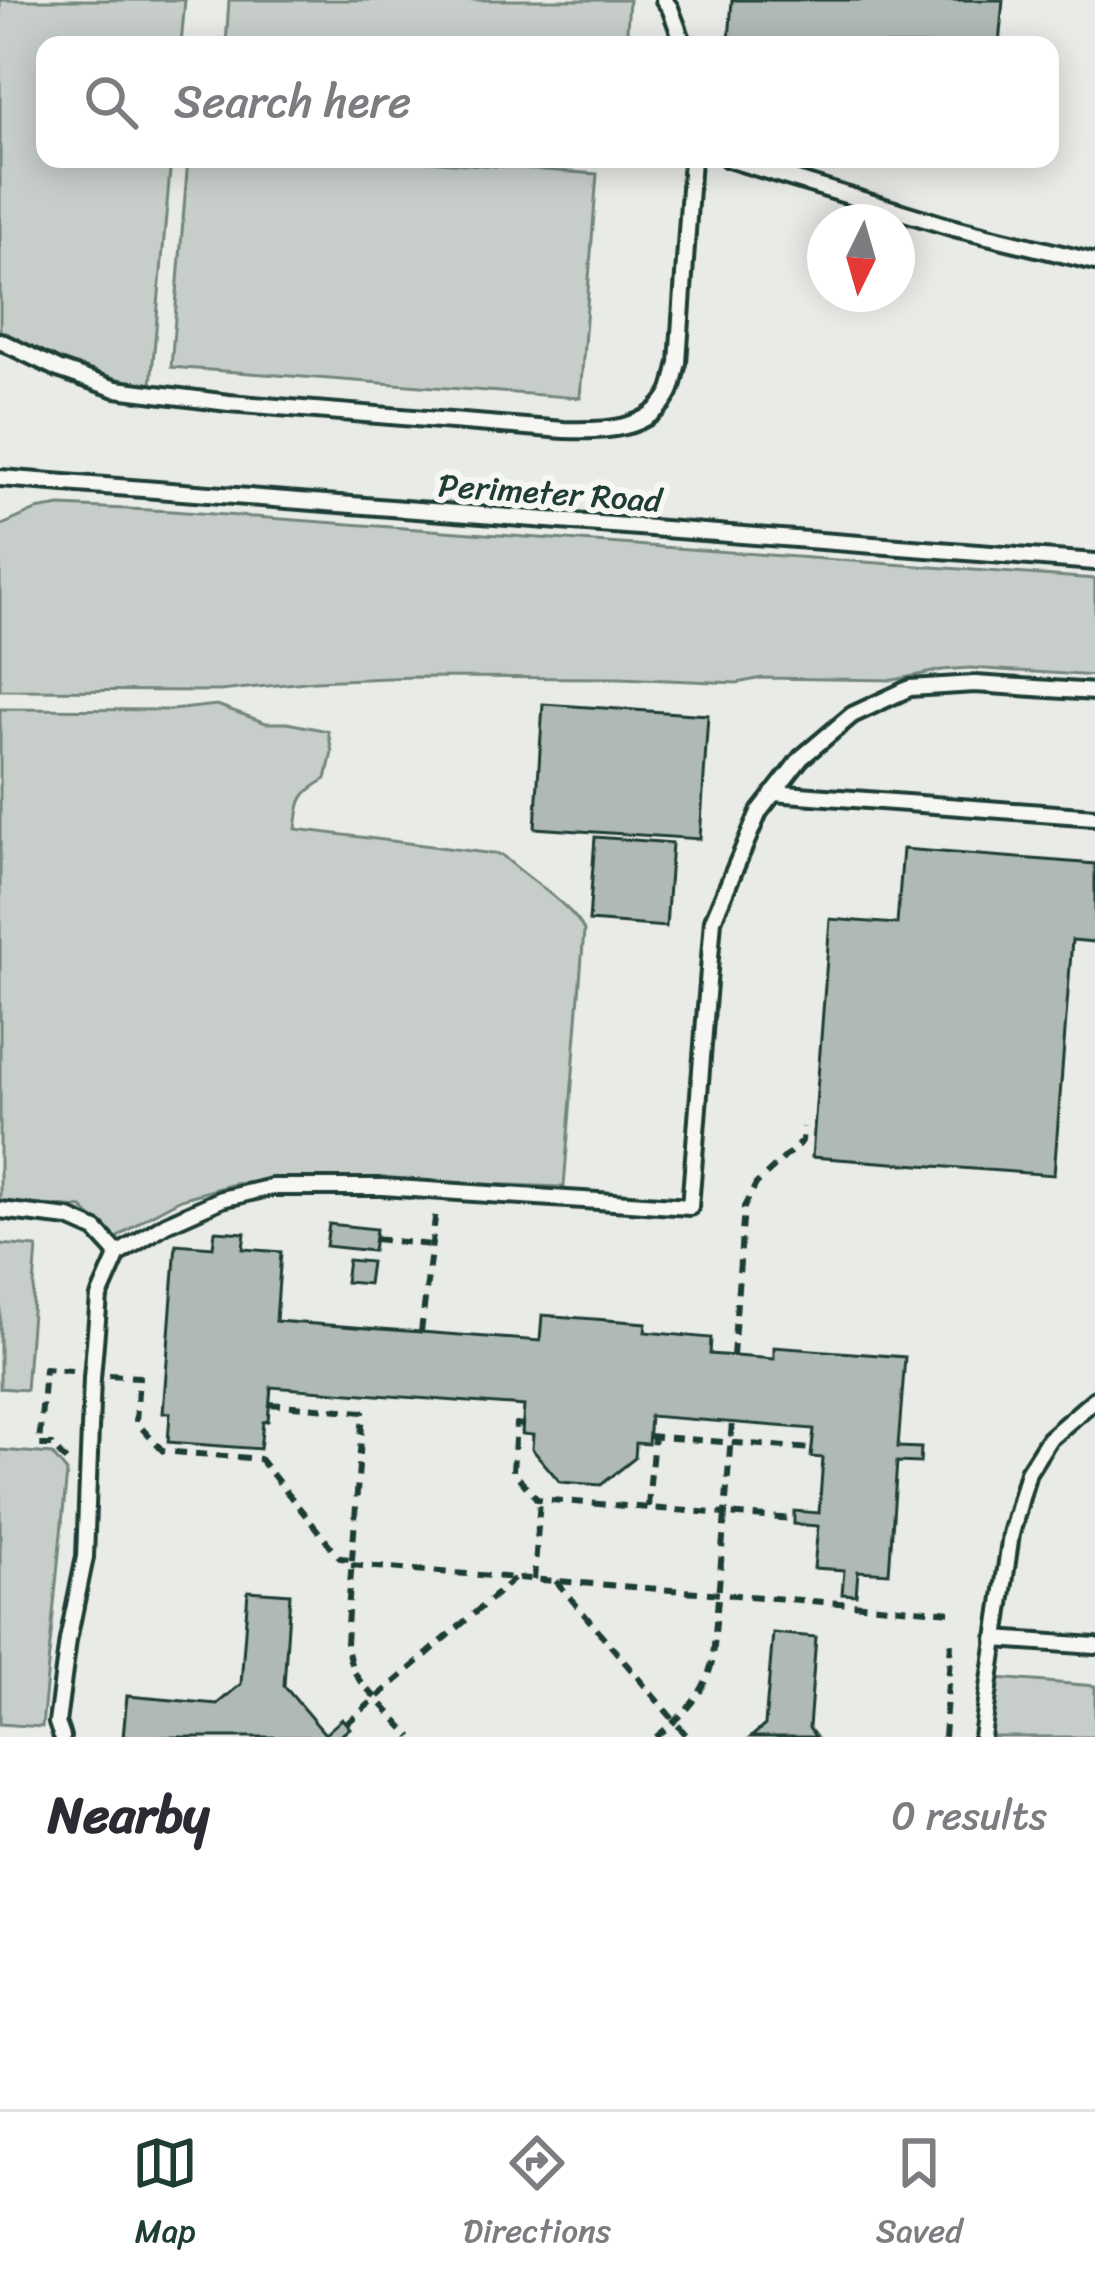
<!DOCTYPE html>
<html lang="en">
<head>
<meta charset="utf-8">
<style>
  :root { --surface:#fff; --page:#f7f7f7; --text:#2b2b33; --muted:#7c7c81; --line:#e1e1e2; --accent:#1f3d34 }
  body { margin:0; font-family:Sriracha,sans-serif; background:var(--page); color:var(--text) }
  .compass { position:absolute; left:807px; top:204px; width:108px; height:108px; border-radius:50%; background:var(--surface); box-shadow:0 6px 30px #0003; rotate:185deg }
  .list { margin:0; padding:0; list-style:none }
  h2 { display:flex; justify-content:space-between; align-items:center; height:156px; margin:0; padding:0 48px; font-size:51px }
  h2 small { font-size:39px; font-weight:400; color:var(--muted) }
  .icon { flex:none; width:66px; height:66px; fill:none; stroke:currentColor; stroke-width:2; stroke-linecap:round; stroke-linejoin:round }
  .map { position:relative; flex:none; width:1095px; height:1737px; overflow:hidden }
  .search { position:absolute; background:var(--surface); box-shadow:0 6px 30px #0003; left:36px; right:36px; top:36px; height:132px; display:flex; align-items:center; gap:30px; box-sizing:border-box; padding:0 42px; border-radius:24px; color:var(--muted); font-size:45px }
  .sheet { height:372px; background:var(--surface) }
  nav { display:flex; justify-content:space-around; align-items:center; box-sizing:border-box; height:168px; border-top:3px solid var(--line); background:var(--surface); font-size:33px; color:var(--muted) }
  nav a { display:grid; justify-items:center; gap:6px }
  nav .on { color:var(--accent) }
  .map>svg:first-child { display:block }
</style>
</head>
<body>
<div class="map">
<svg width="1095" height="1737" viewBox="0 0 1095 1737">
  <rect width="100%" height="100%" fill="#e9ebe7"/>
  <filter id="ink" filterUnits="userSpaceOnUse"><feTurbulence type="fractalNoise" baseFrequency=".00833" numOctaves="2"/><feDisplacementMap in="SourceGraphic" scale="24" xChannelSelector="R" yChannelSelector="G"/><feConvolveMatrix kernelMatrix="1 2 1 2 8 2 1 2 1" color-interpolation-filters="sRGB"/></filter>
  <g filter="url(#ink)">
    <g fill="#c7cec9" stroke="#73867e" stroke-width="3">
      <path d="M0,0H185L181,45H45V159H171L151,385C98,377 46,360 0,332Z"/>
      <path d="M229,0H629L626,45H226Z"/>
      <path d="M188,159H400L597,174L580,398L171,367Z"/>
      <path d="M60,506L172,511L1095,579V676L970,668L942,670L894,680L762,678L737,683L620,678L414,677L315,681L220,691L0,690V526L36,510Z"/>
      <path d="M217,705L266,723H287L328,731L332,752L326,779C299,794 300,799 296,829L502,855C522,875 576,908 584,931L564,1187L306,1178L234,1184L181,1199L147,1217L115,1239L82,1208L0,1202V709L171,710Z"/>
      <path d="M0,1244L37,1247L26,1390L0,1388Z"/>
      <path d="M0,1450L52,1454L67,1472L42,1727L0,1724Z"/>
      <path d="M996,1678L1095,1686V1737H990Z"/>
    </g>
    <g fill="#b0bab5" stroke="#1f3d34" stroke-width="3">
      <path d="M732,0H1003L999,45H784L729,41Z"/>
      <path d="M543,704L708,715L700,839L535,828Z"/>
      <path d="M595,837L672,843L666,927L589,921Z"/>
      <path d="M903,849L1095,864V942L1072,940L1054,1175L812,1157L830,919L897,924Z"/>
      <path d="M329,1224L376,1229L373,1251L326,1246Z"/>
      <path d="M215,1231L245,1233L243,1249L281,1252L276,1321L540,1341L542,1315L646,1323L645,1332L711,1338L710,1354L774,1359V1347L905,1357L898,1447L921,1448L920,1463L897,1462L889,1573L858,1571L856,1595L842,1594L844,1570L814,1568L818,1526L794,1524V1511L819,1513L823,1458L811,1457L814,1429L650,1416L648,1444L636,1443L635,1458L601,1485L560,1482L532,1449L533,1435L522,1434L524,1406L271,1387L268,1421L263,1422L260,1449L168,1442L170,1413H163L176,1244L213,1247Z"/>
      <path d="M348,1260L371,1262L368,1284L345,1282Z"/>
      <path d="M248,1591L290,1594L284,1686L325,1734L342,1719L350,1728L339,1737H123L127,1696L217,1704L241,1684Z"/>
      <path d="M773,1633L816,1637L809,1728L816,1737H751L765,1725Z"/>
    </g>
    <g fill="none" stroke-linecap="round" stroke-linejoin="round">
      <defs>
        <g id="lane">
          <path d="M664,0L670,8L684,45"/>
          <path d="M728,159L954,228L1095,262"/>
          <path d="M0,341L58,369L116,389L229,403L564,430C601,431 650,432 670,392C674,384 675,372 678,363L692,159"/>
          <path d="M0,478L1095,562"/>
          <path d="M773,793L1095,817"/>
          <path d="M0,1210L69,1218L96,1230L118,1254"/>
          <path d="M995,1639L1095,1646"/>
          <path d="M62,1737L57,1723L68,1640L85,1557L92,1378L99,1297L118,1254L166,1224L222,1199L272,1187H382L690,1207L713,920L759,812L801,758L852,715L910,688L975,684L1095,692"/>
          <path d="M982,1737L1011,1534L1028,1472L1049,1439L1095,1399"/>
        </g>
      </defs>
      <use href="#lane" stroke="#1f3d34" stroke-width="22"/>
      <g stroke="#1f3d34" stroke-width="6" stroke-dasharray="12 9" stroke-linecap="butt">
        <path d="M375,1239L432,1245"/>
        <path d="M421,1332L436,1210"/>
        <path d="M733,1356L744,1207L756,1184L802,1141L803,1127"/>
        <path d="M109,1375L139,1377L136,1422L163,1451L260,1459L340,1558L352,1559"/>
        <path d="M269,1404L363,1412L347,1626L346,1644L352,1668L360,1681L412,1737"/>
        <path d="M523,1425L516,1424L513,1471L537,1499L725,1514L732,1422"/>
        <path d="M648,1436L812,1449"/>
        <path d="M66,1461L52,1445H39L45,1369L72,1371"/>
        <path d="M648,1507L654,1437"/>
        <path d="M351,1565L953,1612"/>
        <path d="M534,1580L540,1500"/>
        <path d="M556,1581L688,1737"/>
        <path d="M346,1724L515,1578"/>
        <path d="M656,1737C685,1714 705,1695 713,1658L725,1514L794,1519"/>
        <path d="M944,1737L951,1643"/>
      </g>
      <use href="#lane" stroke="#f6f6f2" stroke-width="14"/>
    </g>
  </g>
  <g text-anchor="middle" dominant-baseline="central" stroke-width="12" stroke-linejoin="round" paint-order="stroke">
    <g font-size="33" fill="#1f3d34" stroke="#f6f6f2">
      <text transform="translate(550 493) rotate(4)">Perimeter Road</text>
    </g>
  </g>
</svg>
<svg class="compass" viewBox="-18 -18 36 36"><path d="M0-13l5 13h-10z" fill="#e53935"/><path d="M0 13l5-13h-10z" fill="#7c7c81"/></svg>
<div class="search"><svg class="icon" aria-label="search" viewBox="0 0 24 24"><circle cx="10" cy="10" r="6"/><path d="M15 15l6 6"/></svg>Search here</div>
</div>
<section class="sheet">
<h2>Nearby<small>0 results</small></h2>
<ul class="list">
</ul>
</section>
<nav>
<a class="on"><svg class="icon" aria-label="map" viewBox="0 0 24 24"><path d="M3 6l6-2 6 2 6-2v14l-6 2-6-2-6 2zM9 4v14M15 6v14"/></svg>Map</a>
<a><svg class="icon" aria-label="directions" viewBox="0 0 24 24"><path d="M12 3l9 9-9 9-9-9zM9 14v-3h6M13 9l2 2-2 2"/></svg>Directions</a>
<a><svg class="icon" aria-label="saved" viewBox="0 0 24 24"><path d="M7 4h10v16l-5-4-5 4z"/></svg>Saved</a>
</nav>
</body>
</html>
